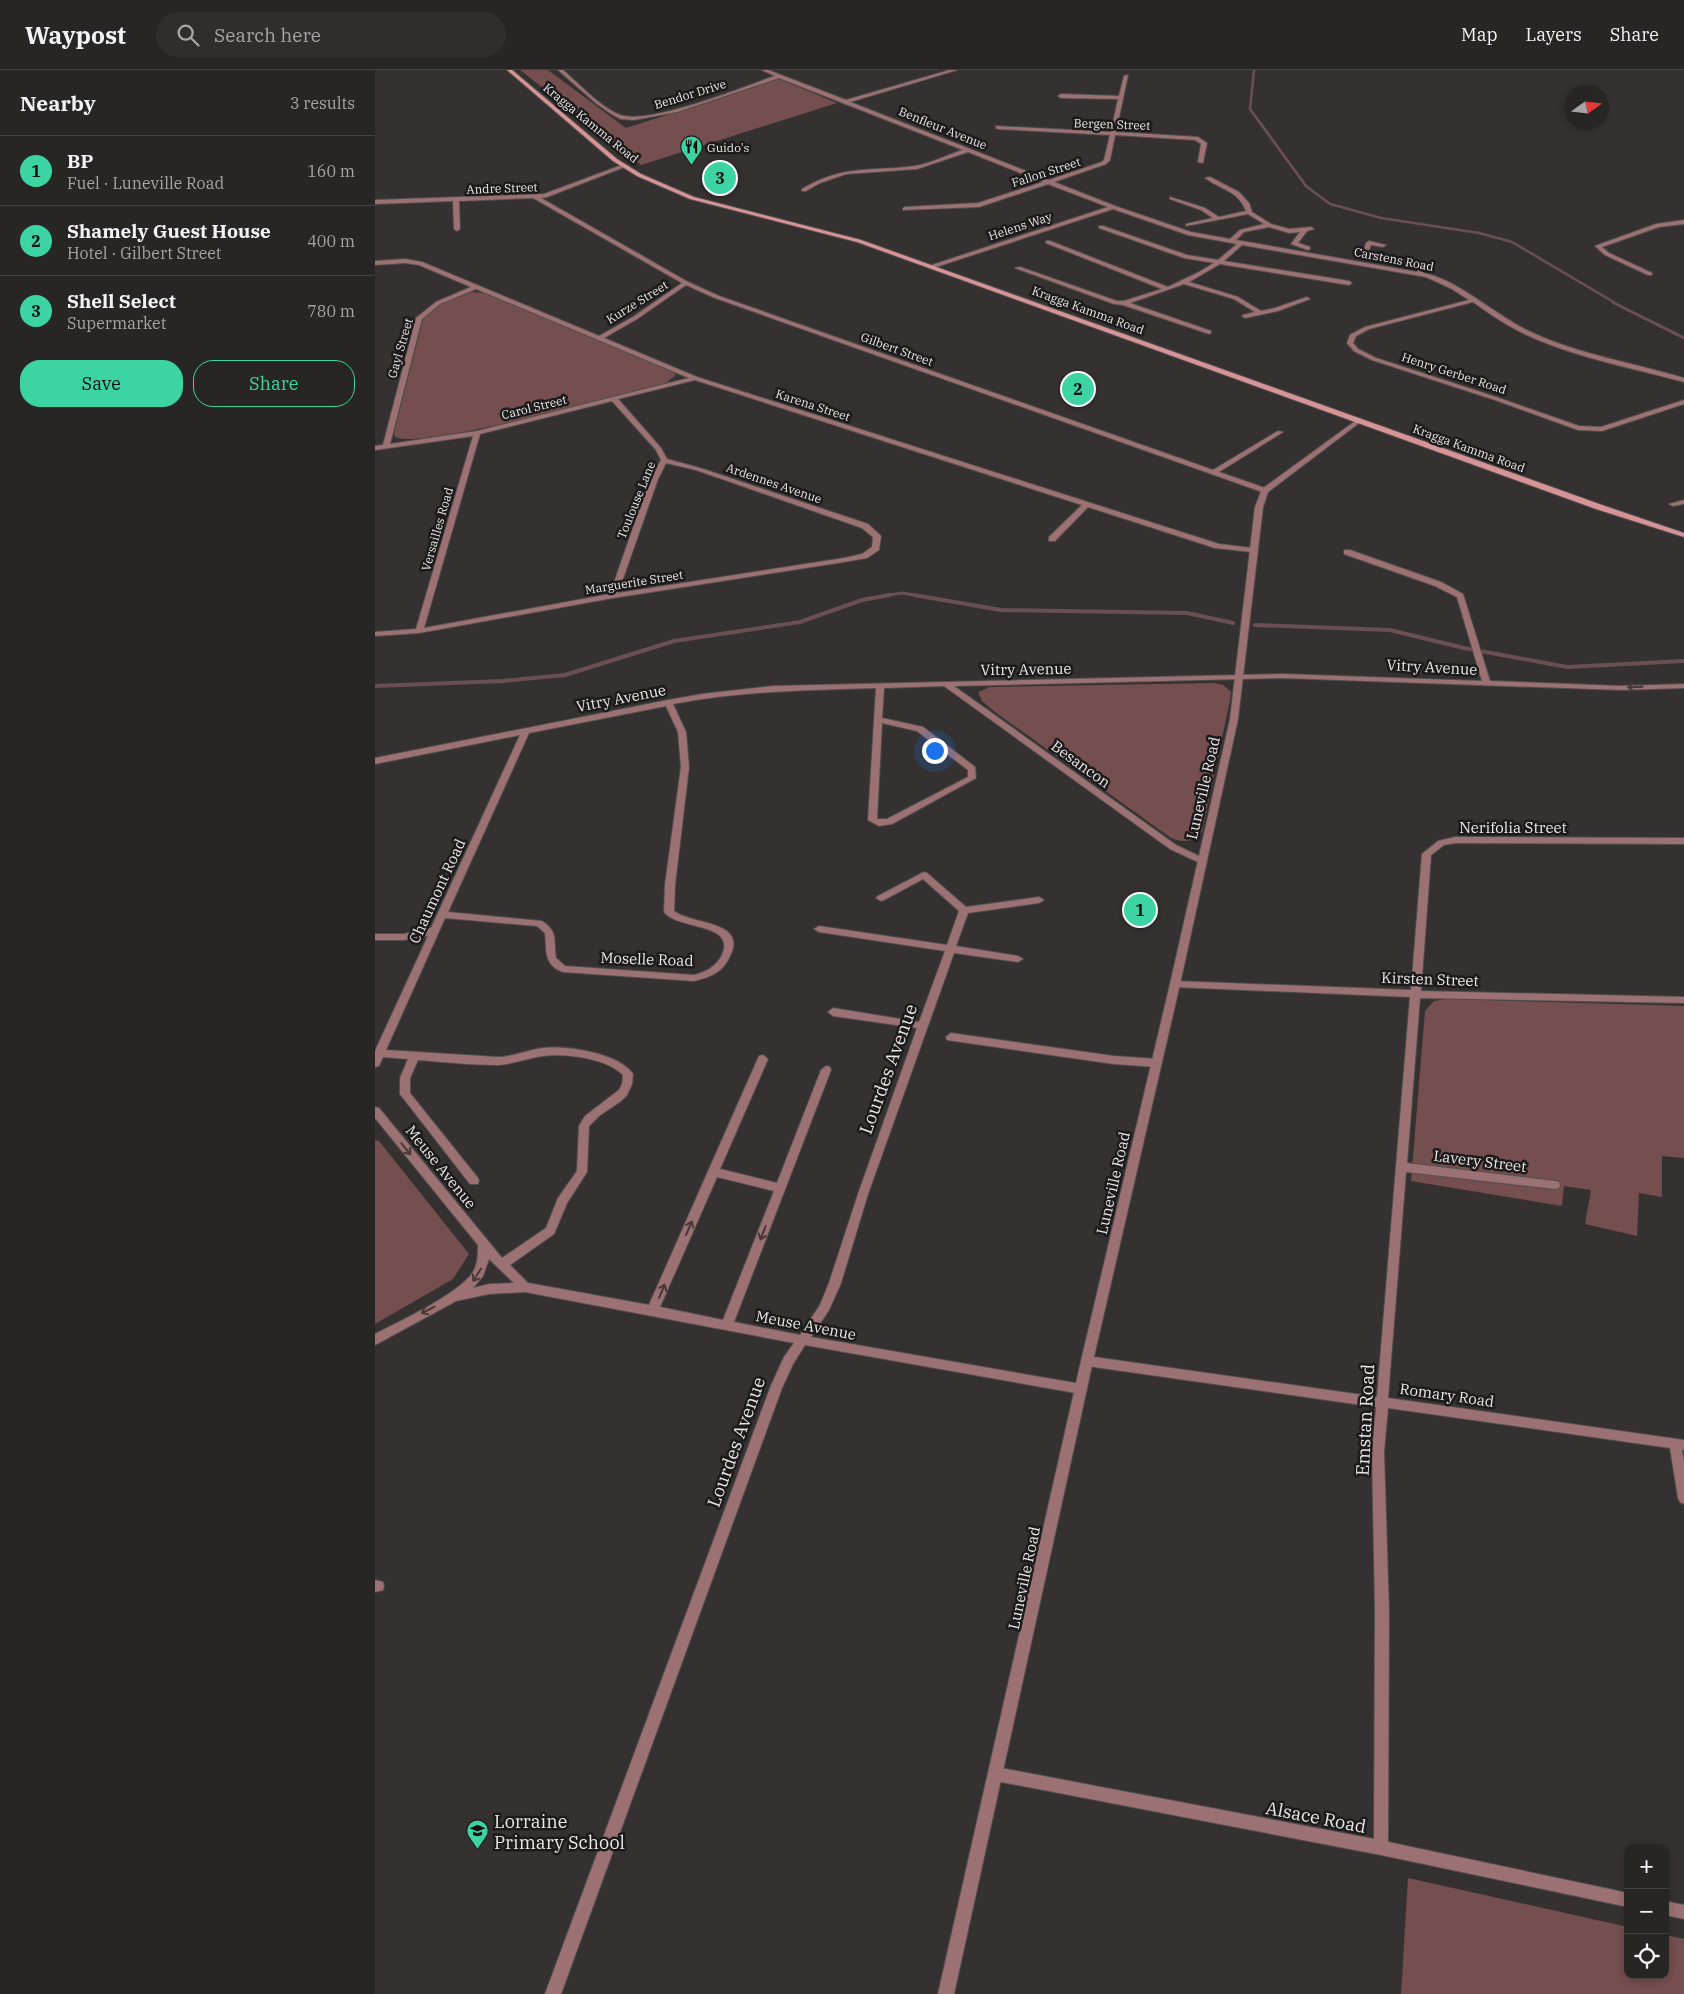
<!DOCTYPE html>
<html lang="en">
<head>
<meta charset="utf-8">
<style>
  :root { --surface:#282525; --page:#302d2d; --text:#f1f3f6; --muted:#a5a5a7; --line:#444242; --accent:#3dd4a3 }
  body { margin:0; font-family:"IBM Plex Serif",serif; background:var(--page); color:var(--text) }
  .controls { position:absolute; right:15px; bottom:15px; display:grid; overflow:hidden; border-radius:10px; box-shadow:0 2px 8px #0003 }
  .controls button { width:45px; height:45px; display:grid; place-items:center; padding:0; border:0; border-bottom:1px solid var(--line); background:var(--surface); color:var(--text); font:25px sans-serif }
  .compass { position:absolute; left:1189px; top:15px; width:45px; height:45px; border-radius:50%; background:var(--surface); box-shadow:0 2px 8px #0003; rotate:76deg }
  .you { position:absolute; left:559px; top:680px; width:18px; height:18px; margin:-12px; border:4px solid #fff; border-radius:50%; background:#1a73e8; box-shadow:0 0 0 8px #1a73e833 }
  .badge { display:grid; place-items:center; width:32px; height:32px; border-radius:50%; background:var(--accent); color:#111; font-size:16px; font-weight:700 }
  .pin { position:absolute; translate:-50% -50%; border:2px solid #fff; box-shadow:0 1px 5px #0006 }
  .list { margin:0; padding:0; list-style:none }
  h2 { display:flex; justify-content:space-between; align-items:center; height:65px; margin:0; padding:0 20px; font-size:21px }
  h2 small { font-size:16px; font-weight:400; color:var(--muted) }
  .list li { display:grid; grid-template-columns:32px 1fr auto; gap:15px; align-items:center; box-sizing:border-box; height:70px; padding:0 20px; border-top:1px solid var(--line) }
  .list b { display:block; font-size:19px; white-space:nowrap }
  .list p { margin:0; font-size:16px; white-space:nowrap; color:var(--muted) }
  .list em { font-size:16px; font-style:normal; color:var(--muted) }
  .actions { display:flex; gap:10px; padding:15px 20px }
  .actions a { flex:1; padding:11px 0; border:1px solid var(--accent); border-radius:20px; text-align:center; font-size:18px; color:var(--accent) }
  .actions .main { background:var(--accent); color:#111 }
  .icon { flex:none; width:28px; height:28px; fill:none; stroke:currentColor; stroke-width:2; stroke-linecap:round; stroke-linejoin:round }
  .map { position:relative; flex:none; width:1309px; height:1924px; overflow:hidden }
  header { display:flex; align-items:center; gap:30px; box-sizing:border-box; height:70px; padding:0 25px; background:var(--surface); border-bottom:1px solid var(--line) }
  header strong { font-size:24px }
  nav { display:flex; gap:28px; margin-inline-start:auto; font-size:18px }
  .search { width:350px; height:45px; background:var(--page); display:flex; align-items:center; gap:12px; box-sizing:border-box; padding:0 18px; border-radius:28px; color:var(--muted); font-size:19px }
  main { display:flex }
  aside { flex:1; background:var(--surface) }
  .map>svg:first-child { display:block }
</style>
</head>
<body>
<header>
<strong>Waypost</strong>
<div class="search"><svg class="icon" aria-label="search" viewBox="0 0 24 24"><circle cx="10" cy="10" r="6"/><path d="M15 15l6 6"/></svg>Search here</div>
<nav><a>Map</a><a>Layers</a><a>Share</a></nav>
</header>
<main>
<aside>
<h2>Nearby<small>3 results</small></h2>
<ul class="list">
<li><span class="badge">1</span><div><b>BP</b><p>Fuel · Luneville Road</p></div><em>160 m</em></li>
<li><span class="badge">2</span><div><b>Shamely Guest House</b><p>Hotel · Gilbert Street</p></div><em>400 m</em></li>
<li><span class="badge">3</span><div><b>Shell Select</b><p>Supermarket</p></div><em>780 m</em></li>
</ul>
<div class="actions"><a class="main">Save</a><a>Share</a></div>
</aside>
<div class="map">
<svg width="1309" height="1924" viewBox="0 0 1309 1924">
  <rect width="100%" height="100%" fill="#363131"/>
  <g fill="#754e4f">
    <path d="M145,0H173L251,58L404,9L462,33L266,95Z"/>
    <path d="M96,222L110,223L297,301L301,305L291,313C249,323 48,380 20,367L19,362L48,250C58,235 79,226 96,222Z"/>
    <path d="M839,613L848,615L856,622L854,635L827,762C819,772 808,773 796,768L620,642L607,631L603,622L615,617Z"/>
    <path d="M1071,929L1309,936V1088L1287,1086V1127L1264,1123L1262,1166L1210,1154L1216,1120L1189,1116L1187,1136L1036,1111L1050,941L1059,931Z"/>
    <path d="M0,1070L4,1071L94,1184L78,1209L0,1254Z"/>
    <path d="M1033,1808L1253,1857V1905H1290V1865L1309,1869V1924H1026Z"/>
  </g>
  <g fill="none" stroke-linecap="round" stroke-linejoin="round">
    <path stroke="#6b5053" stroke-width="2.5" d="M879,0L875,39L931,116L955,134L1006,148L1104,163L1137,172L1242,234"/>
    <g stroke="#6b5053" stroke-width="3">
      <path d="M1239,233L1309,268"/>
      <path d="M508,526L527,523L546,526"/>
    </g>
    <g stroke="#6b5053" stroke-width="4">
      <path d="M539,525L626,540L812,543L858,553"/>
      <path d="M880,555L1015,560L1089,578L1192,597L1309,591"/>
      <path d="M0,616L128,611L190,605L299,571L425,552L487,530L515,525"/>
    </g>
    <defs>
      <g id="minor">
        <path d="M183,0H188C204,14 225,37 245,45C275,55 368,17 400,6L387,0H393L471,30L575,0H582L475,32L674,110L727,92L729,90L735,65L623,59L621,58V56L736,62L743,29L686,28L683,26L686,24L744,26L749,6L753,5L741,62L823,67L832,73L828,93L823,92L826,74L820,70L740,65L735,90L731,94L679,112L740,136L816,162L855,169L865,160L889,154L873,144L811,156V154L838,148L826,140L795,129V127L830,138L844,147L871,141C863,120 846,120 830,108L835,107L864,122L874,133L877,142L896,154L914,159L936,157L939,159L932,161L923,173L935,177V179L933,180L916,174L925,162L914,163L894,157L869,162L861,170L1042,202L1043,197L1019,192L1022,190L1048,195V203C1083,209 1123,248 1158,263C1206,285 1259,293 1309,308V312C1257,298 1203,288 1154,266C1134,257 1116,245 1098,232L994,259L981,266L978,273L983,279L1001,288L1124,328L1204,356L1226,357L1309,330V334L1227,361L1203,360L1120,330L997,290L979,281L972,273L975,265L990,257L1094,230L1077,219L1051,207L867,175L849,191L974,211L977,213L974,215L845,194L814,212L863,227L886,241L900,238L932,227L935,229L903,241L870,248L867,246L868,245L880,242L859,229L809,214L755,233L836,261V263L834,264L748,235L739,234L640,198L645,197L742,231H749L787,219L671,173V171H675L793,217L824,202L839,193L809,188L724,158V156H728L812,185L843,190L862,174L813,165L738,139L561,197H557V195L733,137L673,114L604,137L528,140V138L530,137L603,133L668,112L593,82L542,99L471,104L445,113L431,121H427V119C469,94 496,102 540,96C557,93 572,85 588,80L404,8L302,42L259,50L246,49L238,45L222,34Z"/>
        <path d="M247,95L252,96L172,127L166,128L313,212L344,226L838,400L903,361L908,362L844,402L893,419V423H890L340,228L311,215L262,249L229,268L322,307L844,474L877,478L881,480L877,482L840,478L713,437L680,471H674V467L707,435L320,310L243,329L286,378L292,389L325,398L493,454L506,466L504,480L492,488L469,492L238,528L44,563L0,566V562L41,559L98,366L0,380V376L8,375L41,248L61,232L96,217L44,195L30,193L0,195V191L30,189L47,192L224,266L258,247L307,213L158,128L84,131L85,159L82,161L79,159L78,131L0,134V130L169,124ZM101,219L314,308L102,361L15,374L47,249L65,234ZM237,331L281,380L286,390L275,409L235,524L49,558L105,364ZM291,393L321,400L487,458L498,467L497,477L487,484L469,488L243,523L283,409Z"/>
        <path d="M1309,150V154L1284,157L1227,177L1234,183L1277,203V205H1273L1230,185L1220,176L1281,154Z"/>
        <path d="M994,171L1011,175L1008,177L996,175L990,188H986L991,173Z"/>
        <path d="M1309,430V434L1298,436L1294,434Z"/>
        <path d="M969,480H975L1066,512L1088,524L1115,611L1246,616L1309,614V618L1246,620L908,608L579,616L801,775L830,789L832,791L827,794L795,779L569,616L509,618L507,648L548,657L600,697L601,708L517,754L504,756L493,750L501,618C432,620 366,621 298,634L311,662L314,697L300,815L299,841C316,855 373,850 355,886C348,902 336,907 319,911L188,902C168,895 172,880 170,863L162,856L70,848L11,980L122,987C138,987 152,980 168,978C191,975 244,983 258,1004L257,1014L252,1025L246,1031L224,1046L214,1056L212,1102L192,1133L179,1164L135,1195L153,1213L274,1235L384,986L388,985L393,989L345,1099L402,1113L446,1000L451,996L455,997L456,1000L359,1252L425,1265L445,1235L454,1213L483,1124L542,958L458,946L453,942L458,938L544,952L570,881L444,862L439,859L444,856L572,875L584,841L548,809L509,830L506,831L501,828L503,826L549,802L552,803L591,837L664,827L669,830L664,833L593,843L581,876L643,886L648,889L643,892L579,883L493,1124L466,1213L454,1240L436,1267L706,1314L710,1315L712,1319L710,1323L706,1324L430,1275L418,1294L407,1318L186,1924H170L395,1318L409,1287L419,1273L150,1222L114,1224L81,1231L0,1275V1264C25,1251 84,1224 98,1202C103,1194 103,1185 103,1175L0,1048V1037L4,1038L127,1188L171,1158L183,1128L202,1101L204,1056L210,1046L244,1020L247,1014L248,1005C232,988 190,983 168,986C153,988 139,994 123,995C96,995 69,992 43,990L35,1008V1023L103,1108L104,1111L103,1114H95L25,1024V1008L33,989L8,987L4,996L0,997V981L53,866L29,870H0V864H29L56,858L145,665L0,694V688L293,630L327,624L398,616L908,604L1107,611L1082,527L1060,516L969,484ZM291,636L303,662L306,697L290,815L289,842C305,861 361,852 347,885C341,897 331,902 319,905L190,896L181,888C178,871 184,862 167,851L73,842L154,663ZM507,653L542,661L593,700V707L512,749H502ZM342,1107L399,1121L348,1250L285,1237ZM114,1189L139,1213L114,1214L98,1218L108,1206Z"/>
        <path d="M1080,767L1309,768V774L1080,773L1069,775L1056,785L1046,921L1309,927V933L1045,928L1032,1093L1180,1111L1184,1112L1185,1115L1184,1118L1180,1119L1031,1102L1013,1328L1309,1370V1380H1307L1309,1391V1434L1305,1432L1303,1428L1295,1378L1013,1338L1009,1382L1014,1541L1013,1772L1253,1823V1837L1006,1785L621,1711L616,1709L614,1704L616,1699L621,1697L999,1769L1000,1541L997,1382L1001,1337L712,1296L708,1295L706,1291L708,1287L712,1286L1002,1327L1035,927L800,917L795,914L800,911L1036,920L1047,784L1063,771Z"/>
        <path d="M576,963L739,986L782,989L787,993L782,997L739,994L572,970L571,967Z"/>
        <path d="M0,1510L8,1512L9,1516L8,1520L0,1522Z"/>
        <path d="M1290,1831L1309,1835V1849L1290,1845Z"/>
      </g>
      <path id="tertiary" d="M983,349L988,350L893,422L888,437L863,649L805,914L718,1291L579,1924H563L706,1291L795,914L855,649L880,437L887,419Z"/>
      <path id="secondary" d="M132,0H137L242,89L266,104L319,127L486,170L1227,435L1309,463V467L1221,439L482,172L315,129L262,106L238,91Z"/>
    </defs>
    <use href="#minor" stroke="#534e4e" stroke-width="2"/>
    <use href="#tertiary" stroke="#534e4e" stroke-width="2"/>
    <use href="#secondary" stroke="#534e4e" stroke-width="2"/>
    <use href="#minor" fill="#9b7173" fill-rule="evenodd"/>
    <use href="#tertiary" fill="#9b7173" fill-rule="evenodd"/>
    <use href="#secondary" fill="#d69497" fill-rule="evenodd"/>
  </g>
  <defs><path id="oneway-shaft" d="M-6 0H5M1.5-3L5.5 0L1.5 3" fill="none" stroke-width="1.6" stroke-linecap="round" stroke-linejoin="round" transform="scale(1.25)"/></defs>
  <g stroke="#483839">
    <use href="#oneway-shaft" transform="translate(1260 617) rotate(178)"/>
    <use href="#oneway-shaft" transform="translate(31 1079) rotate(51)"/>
    <use href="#oneway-shaft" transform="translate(314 1158) rotate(-66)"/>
    <use href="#oneway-shaft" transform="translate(388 1163) rotate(111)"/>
    <use href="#oneway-shaft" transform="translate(102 1205) rotate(123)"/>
    <use href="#oneway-shaft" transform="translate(287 1221) rotate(-67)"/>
    <use href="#oneway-shaft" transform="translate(53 1240) rotate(153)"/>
  </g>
  <defs>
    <symbol id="restaurant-pin" viewBox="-11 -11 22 30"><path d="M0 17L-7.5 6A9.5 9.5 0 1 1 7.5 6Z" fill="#3dd4a3" stroke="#1c1a1a"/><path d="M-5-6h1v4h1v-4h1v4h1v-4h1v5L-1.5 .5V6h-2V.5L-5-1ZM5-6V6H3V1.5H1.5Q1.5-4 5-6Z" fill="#111"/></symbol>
    <symbol id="school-pin" viewBox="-11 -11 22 30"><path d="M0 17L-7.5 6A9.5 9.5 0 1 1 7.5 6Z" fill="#3dd4a3" stroke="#1c1a1a"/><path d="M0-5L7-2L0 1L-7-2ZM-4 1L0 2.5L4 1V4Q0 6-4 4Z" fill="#111"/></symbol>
  </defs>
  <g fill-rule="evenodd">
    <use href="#restaurant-pin" x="304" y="64" width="25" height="34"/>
    <use href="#school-pin" x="90" y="1748" width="25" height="34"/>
  </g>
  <g text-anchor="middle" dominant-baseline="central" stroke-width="5" stroke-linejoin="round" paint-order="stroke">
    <g font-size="12" fill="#eae7e7" stroke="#1c1a1a">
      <text transform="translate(315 24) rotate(-17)">Bendor Drive</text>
      <text transform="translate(216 53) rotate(39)">Kragga Kamma Road</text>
      <text transform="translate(737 54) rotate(2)">Bergen Street</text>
      <text transform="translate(568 58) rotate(22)">Benfleur Avenue</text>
      <text transform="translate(671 102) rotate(-18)">Fallon Street</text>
      <text transform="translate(127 118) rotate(-2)">Andre Street</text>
      <text transform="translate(645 156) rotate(-18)">Helens Way</text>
      <text transform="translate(1019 189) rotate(11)">Carstens Road</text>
      <text transform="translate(262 232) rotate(-32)">Kurze Street</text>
      <text transform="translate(713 240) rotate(20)">Kragga Kamma Road</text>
      <text transform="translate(25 278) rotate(-74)">Gayl Street</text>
      <text transform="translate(522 279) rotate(20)">Gilbert Street</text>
      <text transform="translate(1079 303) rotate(18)">Henry Gerber Road</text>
      <text transform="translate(438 335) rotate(18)">Karena Street</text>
      <text transform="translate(159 337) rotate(-14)">Carol Street</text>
      <text transform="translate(1094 378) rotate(20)">Kragga Kamma Road</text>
      <text transform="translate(399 413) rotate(19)">Ardennes Avenue</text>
      <text transform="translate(261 430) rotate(-68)">Toulouse Lane</text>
      <text transform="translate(62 459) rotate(-74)">Versailles Road</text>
      <text transform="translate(259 512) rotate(-9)">Marguerite Street</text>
    </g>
    <g font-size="12" fill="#eae7e7" stroke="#1c1a1a" text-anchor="start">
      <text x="332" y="77">Guido's</text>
    </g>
    <g font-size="15" fill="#eae7e7" stroke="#1c1a1a">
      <text transform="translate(1057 597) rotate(3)">Vitry Avenue</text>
      <text transform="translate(651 599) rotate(-1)">Vitry Avenue</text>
      <text transform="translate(246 628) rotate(-11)">Vitry Avenue</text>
      <text transform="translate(706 694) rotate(36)">Besancon</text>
      <text transform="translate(828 718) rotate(-77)">Luneville Road</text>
      <text x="1138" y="757">Nerifolia Street</text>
      <text transform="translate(62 821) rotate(-65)">Chaumont Road</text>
      <text transform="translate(272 889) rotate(2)">Moselle Road</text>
      <text transform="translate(1055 909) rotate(2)">Kirsten Street</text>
      <text transform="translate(1105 1091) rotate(7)">Lavery Street</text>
      <text transform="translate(66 1097) rotate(51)">Meuse Avenue</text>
      <text transform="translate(738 1113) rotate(-77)">Luneville Road</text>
      <text transform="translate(431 1255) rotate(11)">Meuse Avenue</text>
      <text transform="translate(1072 1325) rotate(8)">Romary Road</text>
      <text transform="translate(649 1508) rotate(-78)">Luneville Road</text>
    </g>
    <g font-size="18" fill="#eae7e7" stroke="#1c1a1a">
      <text transform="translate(513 999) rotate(-70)">Lourdes Avenue</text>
      <text transform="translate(990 1350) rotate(-87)">Emstan Road</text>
      <text transform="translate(361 1372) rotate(-70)">Lourdes Avenue</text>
      <text transform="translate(941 1747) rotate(11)">Alsace Road</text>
    </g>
    <g font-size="18" fill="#eae7e7" stroke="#1c1a1a" text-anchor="start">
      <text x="119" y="1751">Lorraine<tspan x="119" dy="21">Primary School</tspan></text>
    </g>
  </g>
</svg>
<div class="controls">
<button>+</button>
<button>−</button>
<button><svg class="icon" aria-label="locate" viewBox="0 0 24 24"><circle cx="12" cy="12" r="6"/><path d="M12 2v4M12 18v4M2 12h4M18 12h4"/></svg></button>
</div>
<svg class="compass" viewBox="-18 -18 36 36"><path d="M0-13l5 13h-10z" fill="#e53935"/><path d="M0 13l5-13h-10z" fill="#a5a5a7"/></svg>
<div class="you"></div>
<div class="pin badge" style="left:765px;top:840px">1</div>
<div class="pin badge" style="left:703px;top:319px">2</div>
<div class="pin badge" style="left:345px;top:108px">3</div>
</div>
</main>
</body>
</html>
